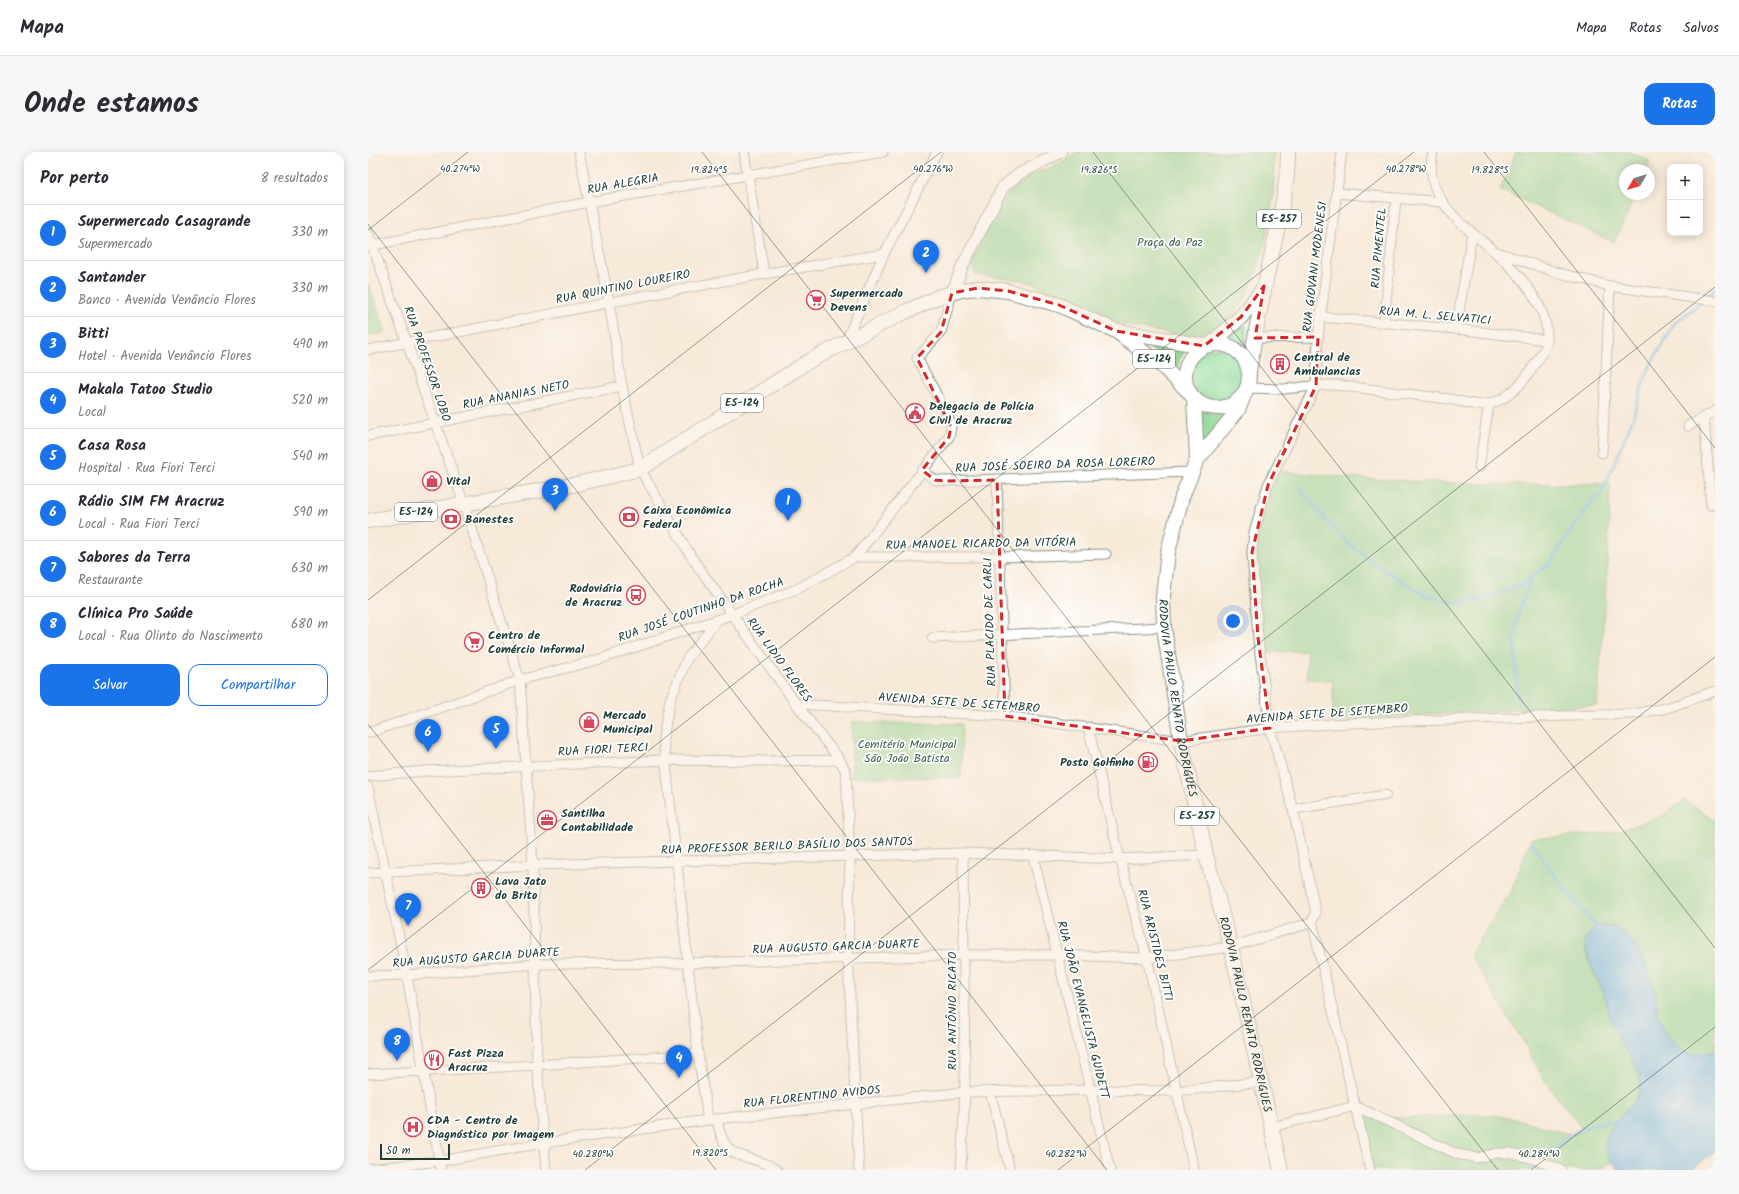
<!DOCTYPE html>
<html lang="pt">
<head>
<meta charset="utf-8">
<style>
  :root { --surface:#fff; --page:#f7f7f7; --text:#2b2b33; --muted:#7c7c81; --line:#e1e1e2; --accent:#1a73e8 }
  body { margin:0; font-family:Kalam,sans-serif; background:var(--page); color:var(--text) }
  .controls { position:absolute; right:12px; top:12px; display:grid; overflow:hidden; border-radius:8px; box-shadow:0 2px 10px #0003 }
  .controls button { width:36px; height:36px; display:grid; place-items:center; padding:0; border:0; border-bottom:1px solid var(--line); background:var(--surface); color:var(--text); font:20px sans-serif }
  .compass { position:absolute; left:1251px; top:12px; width:36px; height:36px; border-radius:50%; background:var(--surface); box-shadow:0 2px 10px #0003; rotate:232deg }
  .scale { position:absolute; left:12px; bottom:10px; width:70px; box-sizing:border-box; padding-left:4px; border:2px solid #1f3d34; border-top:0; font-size:11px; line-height:14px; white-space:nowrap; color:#1f3d34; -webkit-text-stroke:3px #fff; paint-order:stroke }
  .you { position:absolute; left:865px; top:469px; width:14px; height:14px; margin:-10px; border:3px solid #fff; border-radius:50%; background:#1a73e8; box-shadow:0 0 0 6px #1a73e833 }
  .badge { display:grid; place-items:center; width:26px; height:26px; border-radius:50%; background:var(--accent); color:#fff; font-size:13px; font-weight:700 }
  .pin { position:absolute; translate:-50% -33px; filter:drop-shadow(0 1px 2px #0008) }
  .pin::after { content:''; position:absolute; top:21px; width:14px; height:12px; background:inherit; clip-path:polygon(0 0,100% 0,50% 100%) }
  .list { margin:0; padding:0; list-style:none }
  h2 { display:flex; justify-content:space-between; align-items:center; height:52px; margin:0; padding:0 16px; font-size:17px }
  h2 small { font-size:13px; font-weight:400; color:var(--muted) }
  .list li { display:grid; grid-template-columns:26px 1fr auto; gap:12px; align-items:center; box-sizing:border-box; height:56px; padding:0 16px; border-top:1px solid var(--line) }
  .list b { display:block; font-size:15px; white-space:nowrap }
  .list p { margin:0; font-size:13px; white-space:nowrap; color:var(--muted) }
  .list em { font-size:13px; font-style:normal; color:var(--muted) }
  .actions { display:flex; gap:8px; padding:12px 16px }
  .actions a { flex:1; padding:9px 0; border:1px solid var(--accent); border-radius:12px; text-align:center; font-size:14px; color:var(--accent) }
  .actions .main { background:var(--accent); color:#fff }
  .map { position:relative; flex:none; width:1347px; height:1018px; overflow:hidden; border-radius:12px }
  header { display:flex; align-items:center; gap:24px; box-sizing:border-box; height:56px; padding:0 20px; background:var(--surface); border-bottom:1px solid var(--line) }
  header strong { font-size:19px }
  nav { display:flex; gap:22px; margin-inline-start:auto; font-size:14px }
  .intro { display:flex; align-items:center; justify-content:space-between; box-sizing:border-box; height:96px; padding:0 24px }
  h1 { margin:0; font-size:28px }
  .button { padding:10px 18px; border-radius:12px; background:var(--accent); color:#fff; font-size:14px; font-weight:700 }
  main { display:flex; gap:24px; padding:0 24px }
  aside { flex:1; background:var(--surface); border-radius:12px; box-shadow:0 2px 10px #0003 }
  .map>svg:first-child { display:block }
</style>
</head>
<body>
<header>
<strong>Mapa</strong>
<nav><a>Mapa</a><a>Rotas</a><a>Salvos</a></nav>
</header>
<div class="intro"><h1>Onde estamos</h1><a class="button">Rotas</a></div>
<main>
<aside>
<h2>Por perto<small>8 resultados</small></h2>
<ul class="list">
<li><span class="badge">1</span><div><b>Supermercado Casagrande</b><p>Supermercado</p></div><em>330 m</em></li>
<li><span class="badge">2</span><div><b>Santander</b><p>Banco · Avenida Venâncio Flores</p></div><em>330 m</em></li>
<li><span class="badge">3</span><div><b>Bitti</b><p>Hotel · Avenida Venâncio Flores</p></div><em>490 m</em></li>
<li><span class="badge">4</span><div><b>Makala Tatoo Studio</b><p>Local</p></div><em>520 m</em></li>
<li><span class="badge">5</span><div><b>Casa Rosa</b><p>Hospital · Rua Fiori Terci</p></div><em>540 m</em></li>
<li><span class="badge">6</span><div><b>Rádio SIM FM Aracruz</b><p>Local · Rua Fiori Terci</p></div><em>590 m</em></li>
<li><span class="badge">7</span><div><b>Sabores da Terra</b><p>Restaurante</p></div><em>630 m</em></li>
<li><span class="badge">8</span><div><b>Clínica Pro Saúde</b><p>Local · Rua Olinto do Nascimento</p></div><em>680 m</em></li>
</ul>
<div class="actions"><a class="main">Salvar</a><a>Compartilhar</a></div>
</aside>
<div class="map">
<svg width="1347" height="1018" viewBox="0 0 1347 1018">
  <rect width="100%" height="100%" fill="#fff"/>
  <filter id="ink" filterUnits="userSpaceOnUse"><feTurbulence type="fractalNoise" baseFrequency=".025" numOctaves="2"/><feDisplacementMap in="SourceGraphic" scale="8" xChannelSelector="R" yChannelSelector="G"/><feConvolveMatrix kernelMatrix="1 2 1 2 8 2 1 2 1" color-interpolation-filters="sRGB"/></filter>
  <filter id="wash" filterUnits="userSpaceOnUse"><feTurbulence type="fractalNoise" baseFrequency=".012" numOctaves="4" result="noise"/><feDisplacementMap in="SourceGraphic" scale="16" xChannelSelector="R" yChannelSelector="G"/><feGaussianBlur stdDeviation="0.9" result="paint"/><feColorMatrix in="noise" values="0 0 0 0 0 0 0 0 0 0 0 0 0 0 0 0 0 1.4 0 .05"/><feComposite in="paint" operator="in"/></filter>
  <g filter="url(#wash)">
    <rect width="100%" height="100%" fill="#f8ead8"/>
    <g fill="#90d894" stroke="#588a64">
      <path d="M709,0H906C909,51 892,183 824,184C814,185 804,182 794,180C780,178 766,176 752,172C724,162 693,145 666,132L653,128L608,123L604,116L605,109L622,68L644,37L666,22L689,13Z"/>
      <path d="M1148,0H1262L1282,9L1278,18H1257V42H1268L1246,90L1132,38Z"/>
      <path d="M0,132L18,180L0,184Z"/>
      <path d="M878,173L877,193L875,195L862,188L861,185Z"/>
      <path d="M775,191L818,197L811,208L809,221L796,206Z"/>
      <circle cx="849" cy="223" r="27"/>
      <path d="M830,257L845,262L860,261L843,279L830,301Z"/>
      <path d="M899,318C1013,330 1128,335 1242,331L1239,420L1229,553L965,568V529L939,527V499L899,500L886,407Z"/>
      <path d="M484,570L594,572L593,626L484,625Z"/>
      <path d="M1317,648L1347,669V898C1340,900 1333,902 1326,902C1310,901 1292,874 1289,860C1288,855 1289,849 1288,844C1283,827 1269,791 1254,780C1249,775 1241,774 1234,773L1217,787L1218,801L1225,820L1236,842L1246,878L1269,915L1273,933L1268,948L1246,971L1239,1000L1245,1010L1227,1018H1005L991,963C1032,970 1073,962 1114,963C1147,963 1176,977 1207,983L1215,978L1177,929L1155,889L1102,803L1144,737L1163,687L1246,680L1292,665Z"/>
    </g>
    <path fill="#6cb9e6" stroke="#467b8d" d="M1234,773C1241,774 1249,775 1254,780C1270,792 1283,825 1288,844C1289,849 1288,855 1289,860C1292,874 1310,901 1326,902C1333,902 1340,900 1347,898V1000L1322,1018H1251C1247,1013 1241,1006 1239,1000C1230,972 1274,956 1272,932C1271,912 1256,897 1247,880C1241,868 1241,854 1236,842C1228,821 1219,811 1217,787L1226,776Z"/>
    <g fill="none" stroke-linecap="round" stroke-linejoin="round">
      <g stroke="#6cb9e6" stroke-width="3">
        <path d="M1339,146L1347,136"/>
        <path d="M931,335L956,366L979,390L1004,410L1058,444L1088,451L1110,448L1152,434L1182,411L1207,373L1236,336L1265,266L1274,234L1284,210L1307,171L1335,149"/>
        <path d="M1150,551L1146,483L1152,455L1163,427"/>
        <path d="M1163,690L1194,734L1230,777"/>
        <path d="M1162,1018C1189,993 1211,968 1250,969"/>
      </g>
    </g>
  </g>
  <g filter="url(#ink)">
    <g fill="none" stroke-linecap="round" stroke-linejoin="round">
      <defs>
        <g id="minor">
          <path d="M211,0L241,149L254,234L272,317L324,406L428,552L472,608L478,620L482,704L480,806L491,1018"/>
          <path d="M376,0L396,121"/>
          <path d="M969,41L1074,50"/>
          <path d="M0,81L96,352L152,528L165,713L169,913L178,1018"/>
          <path d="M0,94L221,50L515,0"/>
          <path d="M1129,100L1191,121L1242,134L1347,149"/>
          <path d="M953,165L1088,177L1179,188"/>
          <path d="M1016,171L1028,47"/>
          <path d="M1088,177L1104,82"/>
          <path d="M887,186L950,185"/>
          <path d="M478,189L516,102L569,0"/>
          <path d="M0,198C172,164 343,129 516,102"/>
          <path d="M879,236C891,236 903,237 915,237C932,236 950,232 967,233C1005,237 1043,243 1081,247C1094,249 1107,255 1120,252C1141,249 1159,226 1169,209C1173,203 1179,195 1179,188C1181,153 1149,120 1126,99C1096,73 1054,47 1065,0"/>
          <path d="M1336,265L1343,353"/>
          <path d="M1320,274L1347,259"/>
          <path d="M0,284L254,234"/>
          <path d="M1234,301L1242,134"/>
          <path d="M1111,315L1121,252"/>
          <path d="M554,318L567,328L577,329L823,320"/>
          <path d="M629,328L637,564"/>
          <path d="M487,405H631L738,402"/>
          <path d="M564,486L796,475"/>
          <path d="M428,552L637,564L813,589L902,576L979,571L1264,562L1299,556L1347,539"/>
          <path d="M720,575L752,707L779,806L826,1018"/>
          <path d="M0,581L152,528L229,508L363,463L431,436L487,405L581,285L583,275L580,264L549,206L573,180L584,141"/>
          <path d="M0,624L58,619L297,608L402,609L472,608"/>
          <path d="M0,635L39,823L73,1018"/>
          <path d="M925,657L1018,643"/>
          <path d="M665,704L742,1018"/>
          <path d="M0,721L165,713L595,701L752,707L838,703"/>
          <path d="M944,769L1002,1018"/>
          <path d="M0,824L39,823L168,812L321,811L596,803H688L779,806L863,795L942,771L947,764V757L925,657L902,576L890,486L884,400L886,380L900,333L948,234L950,185L974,0"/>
          <path d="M0,922L169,913L330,902"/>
          <path d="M622,939L642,1018"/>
          <path d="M349,967C357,1015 377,997 409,1018"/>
          <path d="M340,968L330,902L295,586L302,548L319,507L349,468"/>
          <path d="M904,975L987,954L1089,1002L1109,1006L1129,1001H1143L1166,1007L1193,1018"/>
          <path d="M0,1017L72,1009L175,991L340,968L597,940L723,938L808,939L893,930"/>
          <path d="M593,1018L597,940L595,701"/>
        </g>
        <path id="tertiary" d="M584,141L595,113L635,35L651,22L693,0"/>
        <g id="primary">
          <path d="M748,179L836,194"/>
          <circle cx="849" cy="224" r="32"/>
          <path d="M842,193L873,165L894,138"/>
          <path d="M881,219C887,184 893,149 901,114C909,77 920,38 920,0"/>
          <path id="s1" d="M877,241L870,258L829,308L814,345L800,400L795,444L796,475L813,589L838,703L863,795L913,1018"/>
          <path d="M826,246L829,308"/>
          <path d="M0,369L209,332L272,317L441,209L535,161L570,145L593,138L610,136L640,139L691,153L748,179L793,213L821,240"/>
        </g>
      </defs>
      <use href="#minor" stroke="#8c9486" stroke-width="11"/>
      <use href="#tertiary" stroke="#8c9486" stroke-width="13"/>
      <use href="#primary" stroke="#8c9486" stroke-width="16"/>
      <use href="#minor" stroke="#fff" stroke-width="9"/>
      <use href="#tertiary" stroke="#fff" stroke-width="11"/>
      <use href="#primary" stroke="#fff" stroke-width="14"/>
    </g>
  </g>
  <path d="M0 0H1347V1018H0ZM896,134L887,186L950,185L948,234L900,333L884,400L890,486L902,576L813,589L637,564L629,328L577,329L567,328L554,318L581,285L583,275L549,206L573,180L584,141L610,136L640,139L691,153L748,179L836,194L873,165Z" fill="#f8ead8" fill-opacity=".55" fill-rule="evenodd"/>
  <path fill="none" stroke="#d62828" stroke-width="3" stroke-dasharray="8 5" stroke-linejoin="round" d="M896,134L887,186L950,185L948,234L900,333L884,400L890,486L902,576L813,589L637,564L629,328L577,329L567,328L554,318L581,285L583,275L549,206L573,180L584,141L610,136L640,139L691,153L748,179L836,194L873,165Z"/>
  <path fill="none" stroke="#1f3d34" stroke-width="1" stroke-opacity="0.45" d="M334,0L1130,1018M725,0L1347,796M1116,0L1347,296M0,72L739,1018M0,78L100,0M0,448L573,0M0,572L348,1018M0,818L1046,0M217,1018L1347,135M690,1018L1347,505M1163,1018L1347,875"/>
  <defs>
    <symbol id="supermarket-ring" viewBox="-11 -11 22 22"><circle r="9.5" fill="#fff" stroke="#d1495b" stroke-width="1.5"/><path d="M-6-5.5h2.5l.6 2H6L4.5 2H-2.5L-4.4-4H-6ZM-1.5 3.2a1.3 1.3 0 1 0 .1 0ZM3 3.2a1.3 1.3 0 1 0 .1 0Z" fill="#d1495b"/></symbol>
    <symbol id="building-ring" viewBox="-11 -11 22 22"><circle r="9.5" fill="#fff" stroke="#d1495b" stroke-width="1.5"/><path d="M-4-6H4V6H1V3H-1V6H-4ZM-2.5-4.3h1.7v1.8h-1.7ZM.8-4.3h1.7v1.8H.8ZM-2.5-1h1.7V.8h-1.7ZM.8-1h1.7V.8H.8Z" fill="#d1495b"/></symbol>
    <symbol id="civic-ring" viewBox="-11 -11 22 22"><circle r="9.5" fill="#fff" stroke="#d1495b" stroke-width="1.5"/><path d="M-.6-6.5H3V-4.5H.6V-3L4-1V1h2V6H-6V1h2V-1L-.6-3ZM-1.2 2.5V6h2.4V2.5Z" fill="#d1495b"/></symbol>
    <symbol id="shop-ring" viewBox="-11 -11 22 22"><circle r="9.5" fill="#fff" stroke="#d1495b" stroke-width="1.5"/><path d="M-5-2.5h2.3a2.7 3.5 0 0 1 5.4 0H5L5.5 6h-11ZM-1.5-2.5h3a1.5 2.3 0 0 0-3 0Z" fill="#d1495b"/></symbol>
    <symbol id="bank-ring" viewBox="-11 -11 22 22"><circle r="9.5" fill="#fff" stroke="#d1495b" stroke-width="1.5"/><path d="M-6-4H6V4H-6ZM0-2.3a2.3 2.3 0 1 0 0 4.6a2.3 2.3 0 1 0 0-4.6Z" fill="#d1495b"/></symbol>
    <symbol id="bus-ring" viewBox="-11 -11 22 22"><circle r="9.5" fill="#fff" stroke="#d1495b" stroke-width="1.5"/><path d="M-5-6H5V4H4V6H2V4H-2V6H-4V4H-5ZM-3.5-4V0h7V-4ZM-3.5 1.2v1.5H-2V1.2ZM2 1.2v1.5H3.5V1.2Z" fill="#d1495b"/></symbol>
    <symbol id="fuel-ring" viewBox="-11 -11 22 22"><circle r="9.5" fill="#fff" stroke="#d1495b" stroke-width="1.5"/><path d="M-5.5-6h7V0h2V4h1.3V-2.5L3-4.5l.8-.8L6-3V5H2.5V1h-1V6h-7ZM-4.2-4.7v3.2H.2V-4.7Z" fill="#d1495b"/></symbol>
    <symbol id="office-ring" viewBox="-11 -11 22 22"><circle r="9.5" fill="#fff" stroke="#d1495b" stroke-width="1.5"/><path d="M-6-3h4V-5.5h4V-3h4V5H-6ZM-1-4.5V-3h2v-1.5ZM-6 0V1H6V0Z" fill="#d1495b"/></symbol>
    <symbol id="restaurant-ring" viewBox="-11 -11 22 22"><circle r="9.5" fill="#fff" stroke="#d1495b" stroke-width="1.5"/><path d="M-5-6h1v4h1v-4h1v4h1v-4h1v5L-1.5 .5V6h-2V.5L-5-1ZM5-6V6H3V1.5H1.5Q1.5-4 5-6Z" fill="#d1495b"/></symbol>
    <symbol id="hospital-ring" viewBox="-11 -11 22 22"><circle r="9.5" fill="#fff" stroke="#d1495b" stroke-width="1.5"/><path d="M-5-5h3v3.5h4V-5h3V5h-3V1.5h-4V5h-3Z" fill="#d1495b"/></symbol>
  </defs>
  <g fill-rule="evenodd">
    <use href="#supermarket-ring" x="437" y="137" width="22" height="22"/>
    <use href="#building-ring" x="901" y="201" width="22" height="22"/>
    <use href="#civic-ring" x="536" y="250" width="22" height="22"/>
    <use href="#shop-ring" x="53" y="318" width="22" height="22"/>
    <use href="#bank-ring" x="250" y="354" width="22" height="22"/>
    <use href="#bank-ring" x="72" y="356" width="22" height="22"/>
    <use href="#bus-ring" x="257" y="432" width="22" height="22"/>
    <use href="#supermarket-ring" x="95" y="479" width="22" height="22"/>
    <use href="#shop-ring" x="210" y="559" width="22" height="22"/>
    <use href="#fuel-ring" x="769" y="599" width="22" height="22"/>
    <use href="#office-ring" x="168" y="657" width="22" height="22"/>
    <use href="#building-ring" x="102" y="725" width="22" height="22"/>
    <use href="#restaurant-ring" x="55" y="897" width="22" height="22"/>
    <use href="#hospital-ring" x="34" y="964" width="22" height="22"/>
  </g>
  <g text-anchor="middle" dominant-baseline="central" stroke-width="3.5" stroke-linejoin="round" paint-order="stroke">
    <g fill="#fff" stroke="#627771" stroke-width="1">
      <rect x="889" y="58" width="44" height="18" rx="3"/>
      <rect x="765" y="198" width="42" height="18" rx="3"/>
      <rect x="353" y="242" width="42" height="18" rx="3"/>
      <rect x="27" y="351" width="42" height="18" rx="3"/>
      <rect x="807" y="655" width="44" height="18" rx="3"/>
    </g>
    <g font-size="11" font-weight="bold" fill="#1f3d34">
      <text x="911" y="67">ES-257</text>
      <text x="786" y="207">ES-124</text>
      <text x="374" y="251">ES-124</text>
      <text x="48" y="360">ES-124</text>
      <text x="829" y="664">ES-257</text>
    </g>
    <g font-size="12" fill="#1f3d34" stroke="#fff">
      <text transform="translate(255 32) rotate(-10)">RUA ALEGRIA</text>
      <text transform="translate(1011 96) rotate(-85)">RUA PIMENTEL</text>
      <text transform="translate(947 115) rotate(-83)">RUA GIOVANI MODENESI</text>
      <text transform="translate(255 135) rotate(-11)">RUA QUINTINO LOUREIRO</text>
      <text transform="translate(1067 164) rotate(5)">RUA M. L. SELVATICI</text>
      <text transform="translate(59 212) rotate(71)">RUA PROFESSOR LOBO</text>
      <text transform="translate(148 243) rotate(-11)">RUA ANANIAS NETO</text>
      <text transform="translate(687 313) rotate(-2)">RUA JOSÉ SOEIRO DA ROSA LOREIRO</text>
      <text transform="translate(613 392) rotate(-1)">RUA MANOEL RICARDO DA VITÓRIA</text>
      <text transform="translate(333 458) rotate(-19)">RUA JOSÉ COUTINHO DA ROCHA</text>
      <text transform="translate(622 470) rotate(-92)">RUA PLACIDO DE CARLI</text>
      <text transform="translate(411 508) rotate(54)">RUA LIDIO FLORES</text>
      <text stroke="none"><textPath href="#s1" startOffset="327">RODOVIA PAULO RENATO RODRIGUES</textPath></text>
      <text transform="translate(591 551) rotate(4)">AVENIDA SETE DE SETEMBRO</text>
      <text transform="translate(959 562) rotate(-4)">AVENIDA SETE DE SETEMBRO</text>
      <text transform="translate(235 598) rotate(-3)">RUA FIORI TERCI</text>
      <text transform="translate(419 694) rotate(-2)">RUA PROFESSOR BERILO BASÍLIO DOS SANTOS</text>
      <text transform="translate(787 793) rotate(76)">RUA ARISTIDES BITTI</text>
      <text transform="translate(468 795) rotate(-2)">RUA AUGUSTO GARCIA DUARTE</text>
      <text transform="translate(108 806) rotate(-4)">RUA AUGUSTO GARCIA DUARTE</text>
      <text transform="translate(715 858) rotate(76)">RUA JOÃO EVANGELISTA GUIDETT</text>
      <text transform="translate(584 859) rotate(-90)">RUA ANTÔNIO RICATO</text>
      <text stroke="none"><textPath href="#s1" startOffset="651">RODOVIA PAULO RENATO RODRIGUES</textPath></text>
      <text transform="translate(444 945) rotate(-6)">RUA FLORENTINO AVIDOS</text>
    </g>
    <g font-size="12" fill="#3b644c" stroke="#fff">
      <text x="802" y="90">Praça da Paz</text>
      <text x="539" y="592">Cemitério Municipal<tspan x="539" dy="14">São João Batista</tspan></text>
    </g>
    <g font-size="12" font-weight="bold" fill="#1f3d34" stroke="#fff" text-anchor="start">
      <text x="462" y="141">Supermercado<tspan x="462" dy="14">Devens</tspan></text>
      <text x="926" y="205">Central de<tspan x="926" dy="14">Ambulancias</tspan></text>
      <text x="561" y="254">Delegacia de Polícia<tspan x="561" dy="14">Civil de Aracruz</tspan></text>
      <text x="78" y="329">Vital</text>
      <text x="275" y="358">Caixa Econômica<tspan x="275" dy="14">Federal</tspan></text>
      <text x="97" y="367">Banestes</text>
      <text x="254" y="436" text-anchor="end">Rodoviária<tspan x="254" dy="14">de Aracruz</tspan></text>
      <text x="120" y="483">Centro de<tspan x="120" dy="14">Comércio Informal</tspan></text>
      <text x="235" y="563">Mercado<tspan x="235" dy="14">Municipal</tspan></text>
      <text x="766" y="610" text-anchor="end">Posto Golfinho</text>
      <text x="193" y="661">Santilha<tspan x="193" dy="14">Contabilidade</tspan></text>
      <text x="127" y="729">Lava Jato<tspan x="127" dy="14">do Brito</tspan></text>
      <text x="80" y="901">Fast Pizza<tspan x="80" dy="14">Aracruz</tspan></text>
      <text x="59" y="968">CDA - Centro de<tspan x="59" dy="14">Diagnóstico por Imagem</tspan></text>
    </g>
  </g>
  <g font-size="10" text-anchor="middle" fill="#1f3d34" stroke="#fff" stroke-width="3.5" stroke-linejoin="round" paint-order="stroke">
    <text x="92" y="20">40.274°W</text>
    <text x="565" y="20">40.276°W</text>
    <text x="1038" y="20">40.278°W</text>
    <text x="341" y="21">19.824°S</text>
    <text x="731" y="21">19.826°S</text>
    <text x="1122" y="21">19.828°S</text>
    <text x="342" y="1004">19.820°S</text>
    <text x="225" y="1005">40.280°W</text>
    <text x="698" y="1005">40.282°W</text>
    <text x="1171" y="1005">40.284°W</text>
  </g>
</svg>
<div class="controls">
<button>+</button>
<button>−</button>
</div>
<svg class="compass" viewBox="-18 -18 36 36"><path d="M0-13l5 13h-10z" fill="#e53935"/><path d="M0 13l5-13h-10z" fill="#7c7c81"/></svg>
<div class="scale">50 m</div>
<div class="you"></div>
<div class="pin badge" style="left:420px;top:369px">1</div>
<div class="pin badge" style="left:558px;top:121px">2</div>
<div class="pin badge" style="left:187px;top:359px">3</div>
<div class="pin badge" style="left:311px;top:926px">4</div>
<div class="pin badge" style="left:128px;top:597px">5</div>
<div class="pin badge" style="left:60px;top:600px">6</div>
<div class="pin badge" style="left:40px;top:774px">7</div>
<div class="pin badge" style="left:29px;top:909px">8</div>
</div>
</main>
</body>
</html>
